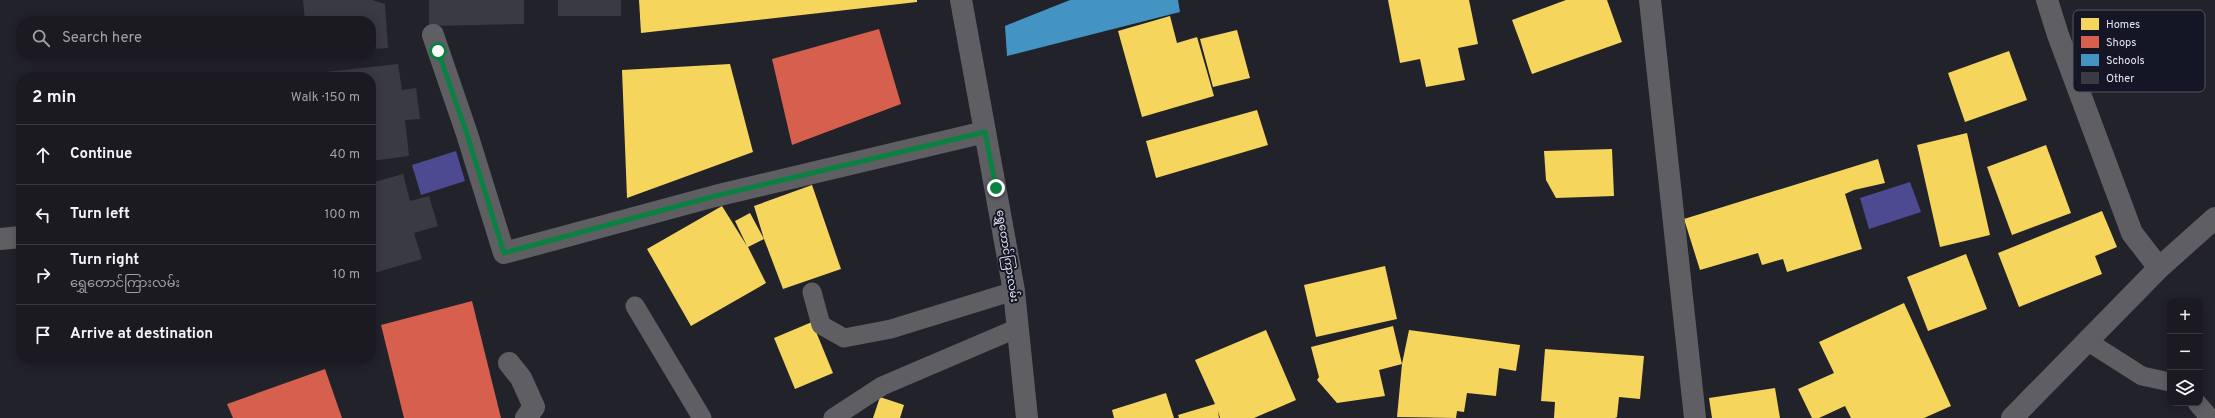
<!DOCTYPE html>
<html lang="en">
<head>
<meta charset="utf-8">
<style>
  :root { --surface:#1a1a20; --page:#27272d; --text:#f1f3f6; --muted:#9fa1a5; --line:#38383e }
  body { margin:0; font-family:Overpass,"Noto Sans Myanmar",sans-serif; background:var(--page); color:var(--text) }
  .controls { position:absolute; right:12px; bottom:12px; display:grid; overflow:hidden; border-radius:8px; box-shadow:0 2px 10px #0003 }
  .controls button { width:36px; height:36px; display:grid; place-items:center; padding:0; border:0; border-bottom:1px solid var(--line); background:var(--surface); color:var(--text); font:20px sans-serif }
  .stop { position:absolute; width:12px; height:12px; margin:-9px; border:3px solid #0b8043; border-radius:50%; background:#fff }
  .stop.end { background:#0b8043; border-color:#fff; box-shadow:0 1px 4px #0008 }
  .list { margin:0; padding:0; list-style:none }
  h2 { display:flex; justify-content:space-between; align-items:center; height:52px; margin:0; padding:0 16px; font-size:17px }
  h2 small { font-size:13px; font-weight:400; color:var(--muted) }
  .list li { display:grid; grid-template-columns:26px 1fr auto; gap:12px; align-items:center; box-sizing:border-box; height:60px; padding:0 16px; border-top:1px solid var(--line) }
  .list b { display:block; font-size:15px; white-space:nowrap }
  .list p { margin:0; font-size:13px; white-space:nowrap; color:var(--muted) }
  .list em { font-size:13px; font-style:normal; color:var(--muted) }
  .icon { flex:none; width:22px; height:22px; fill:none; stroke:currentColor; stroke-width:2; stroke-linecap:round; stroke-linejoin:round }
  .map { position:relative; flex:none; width:2215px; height:418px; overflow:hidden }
  .search { position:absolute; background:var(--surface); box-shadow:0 2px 10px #0003; left:16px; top:16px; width:360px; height:44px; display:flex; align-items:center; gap:10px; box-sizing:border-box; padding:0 14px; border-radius:16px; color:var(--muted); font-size:15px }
  .panel { position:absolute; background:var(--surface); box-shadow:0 2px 10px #0003; left:16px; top:72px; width:360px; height:292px; border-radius:16px }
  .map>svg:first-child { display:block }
</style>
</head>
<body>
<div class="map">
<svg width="2215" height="418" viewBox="0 0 2215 418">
  <rect width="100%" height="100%" fill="#22222b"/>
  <g fill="#4c4b92">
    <path d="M456,151L465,181L421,195L412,165Z"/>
    <path d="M1910,182L1921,212L1869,229L1860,198Z"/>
  </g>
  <g fill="#f6d55c">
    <path d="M639,0H917V2L641,33Z"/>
    <path d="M1388,0H1469L1478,44L1458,48L1465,80L1426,87L1420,59L1400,63Z"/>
    <path d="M1566,0H1607L1622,42L1532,74L1512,20Z"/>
    <path d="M1170,16L1177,43L1197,37L1214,96L1142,117L1118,31Z"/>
    <path d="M1237,30L1250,78L1213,87L1200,39Z"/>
    <path d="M2009,51L2027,100L1965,122L1948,73Z"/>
    <path d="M730,64L753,152L627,198L622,70Z"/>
    <path d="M1257,110L1268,145L1156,178L1146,141Z"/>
    <path d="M1967,133L1990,235L1940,247L1917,145Z"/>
    <path d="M2046,145L2071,213L2012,235L1987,167Z"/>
    <path d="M1612,149L1614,196L1556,198L1546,180L1544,151Z"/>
    <path d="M1878,159L1885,183L1854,190L1845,194L1862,249L1787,272L1783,259L1762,265L1758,253L1700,270L1684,219Z"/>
    <path d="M812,185L841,269L783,289L764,239L754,206Z"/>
    <path d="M722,206L747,246L735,221L750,213L764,239L748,247L766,283L691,326L647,249Z"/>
    <path d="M2102,211L2117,247L2095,256L2102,274L2019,307L1998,253Z"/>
    <path d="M1966,254L1987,309L1928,331L1907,277Z"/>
    <path d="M1385,266L1397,319L1316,337L1304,285Z"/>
    <path d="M1904,303L1951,406L1924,418H1851L1845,406L1819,418H1812L1798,389L1834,373L1819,342Z"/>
    <path d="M812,322L833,373L795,389L774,338Z"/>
    <path d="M1393,326L1402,364L1379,370L1385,396L1337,403L1317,380L1319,377L1311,347Z"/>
    <path d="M1266,330L1296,400L1254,418H1220L1218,411L1219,418H1179L1178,415L1215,404L1195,360Z"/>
    <path d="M1409,330L1520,345L1516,371L1499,368L1496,396L1467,393L1464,412L1457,411L1456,418L1397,417L1402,364Z"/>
    <path d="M1545,349L1644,356L1640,399L1619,397L1617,417L1615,418H1554L1555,402L1541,401Z"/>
    <path d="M1775,388L1780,418H1712L1709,398Z"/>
    <path d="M1166,393L1174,418H1114L1112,410Z"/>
    <path d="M880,397L904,405L900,418H873Z"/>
  </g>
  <g fill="#d6604d">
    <path d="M879,29L901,104L792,145L772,59Z"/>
    <path d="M472,301L501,418H404L381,325Z"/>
    <path d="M325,369L342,418H233L227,404Z"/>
  </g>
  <path fill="#4393c3" d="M1070,0H1178L1180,12L1007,56L1005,26Z"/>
  <g fill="#3a3b42">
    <path d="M303,0H372L385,4L388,48L371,49V21H305Z"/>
    <path d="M429,0H524V24L429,26Z"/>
    <rect x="558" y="0" width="63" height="16"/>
    <path d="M398,64L402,90L416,88L420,119L405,120L409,156L371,161V77H326V72Z"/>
    <path d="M403,174L410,201L429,196L438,226L414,233L422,259L371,274V183Z"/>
  </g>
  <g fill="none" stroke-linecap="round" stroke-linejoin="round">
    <g stroke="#5f5f63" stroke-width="19">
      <path d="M812,292L821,325L844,338L891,329L1014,291"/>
      <path d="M635,306L702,418"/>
      <path d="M2087,341L2142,376L2170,382"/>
      <path d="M2197,403L2210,418"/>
      <path d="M833,418L882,386L1018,328"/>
    </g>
    <g stroke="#5f5f63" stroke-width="22">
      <path d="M961,0L1014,291L1027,418"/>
      <path d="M1650,0L1695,418"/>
      <path d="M2047,0L2058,35L2132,233L2159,268"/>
      <path d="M433,35L467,134L504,253L715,196L985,132"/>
      <path d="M0,239L21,237"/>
      <path d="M509,363L521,378L534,407L526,418"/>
      <path d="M2012,418L2159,268L2215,218"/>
    </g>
  </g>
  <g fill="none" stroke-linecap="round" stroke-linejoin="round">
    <path stroke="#0b8043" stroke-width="5" d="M438,51L467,134L504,253L715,196L985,132L996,188"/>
  </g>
  <g text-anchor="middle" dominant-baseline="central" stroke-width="4" stroke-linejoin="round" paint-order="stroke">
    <g font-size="11" fill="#e4e5f0" stroke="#151625">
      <text transform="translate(1007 256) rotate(81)">ရွှေတောင်ကြားလမ်း</text>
    </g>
  </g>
  <rect x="2073" y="10" width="132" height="82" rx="6" fill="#151625" stroke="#535462" stroke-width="1"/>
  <rect x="2081" y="18" width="18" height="12" fill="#f6d55c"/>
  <rect x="2081" y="36" width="18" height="12" fill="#d6604d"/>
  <rect x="2081" y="54" width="18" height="12" fill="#4393c3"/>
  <rect x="2081" y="72" width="18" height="12" fill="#3a3b42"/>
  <g font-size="11" fill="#e4e5f0">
    <text x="2106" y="28">Homes</text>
    <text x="2106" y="46">Shops</text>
    <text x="2106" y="64">Schools</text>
    <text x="2106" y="82">Other</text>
  </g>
</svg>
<div class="controls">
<button>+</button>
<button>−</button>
<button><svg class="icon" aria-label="layers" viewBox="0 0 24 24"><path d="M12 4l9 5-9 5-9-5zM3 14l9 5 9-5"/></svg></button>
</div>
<div class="stop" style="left:438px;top:51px"></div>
<div class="stop end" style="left:996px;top:188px"></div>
<div class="search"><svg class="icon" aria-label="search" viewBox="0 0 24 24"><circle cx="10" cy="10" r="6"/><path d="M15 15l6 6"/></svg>Search here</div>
<section class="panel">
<h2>2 min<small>Walk · 150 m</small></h2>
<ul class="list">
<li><svg class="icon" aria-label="ahead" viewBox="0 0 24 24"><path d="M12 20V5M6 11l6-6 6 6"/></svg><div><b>Continue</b></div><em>40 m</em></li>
<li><svg class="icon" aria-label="left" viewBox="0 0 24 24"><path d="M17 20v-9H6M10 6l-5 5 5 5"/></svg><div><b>Turn left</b></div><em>100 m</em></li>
<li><svg class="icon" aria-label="right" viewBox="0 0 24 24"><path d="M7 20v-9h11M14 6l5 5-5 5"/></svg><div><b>Turn right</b><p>ရွှေတောင်ကြားလမ်း</p></div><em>10 m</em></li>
<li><svg class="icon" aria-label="arrive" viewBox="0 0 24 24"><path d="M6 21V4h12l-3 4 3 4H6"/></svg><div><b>Arrive at destination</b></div></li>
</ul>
</section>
</div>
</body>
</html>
